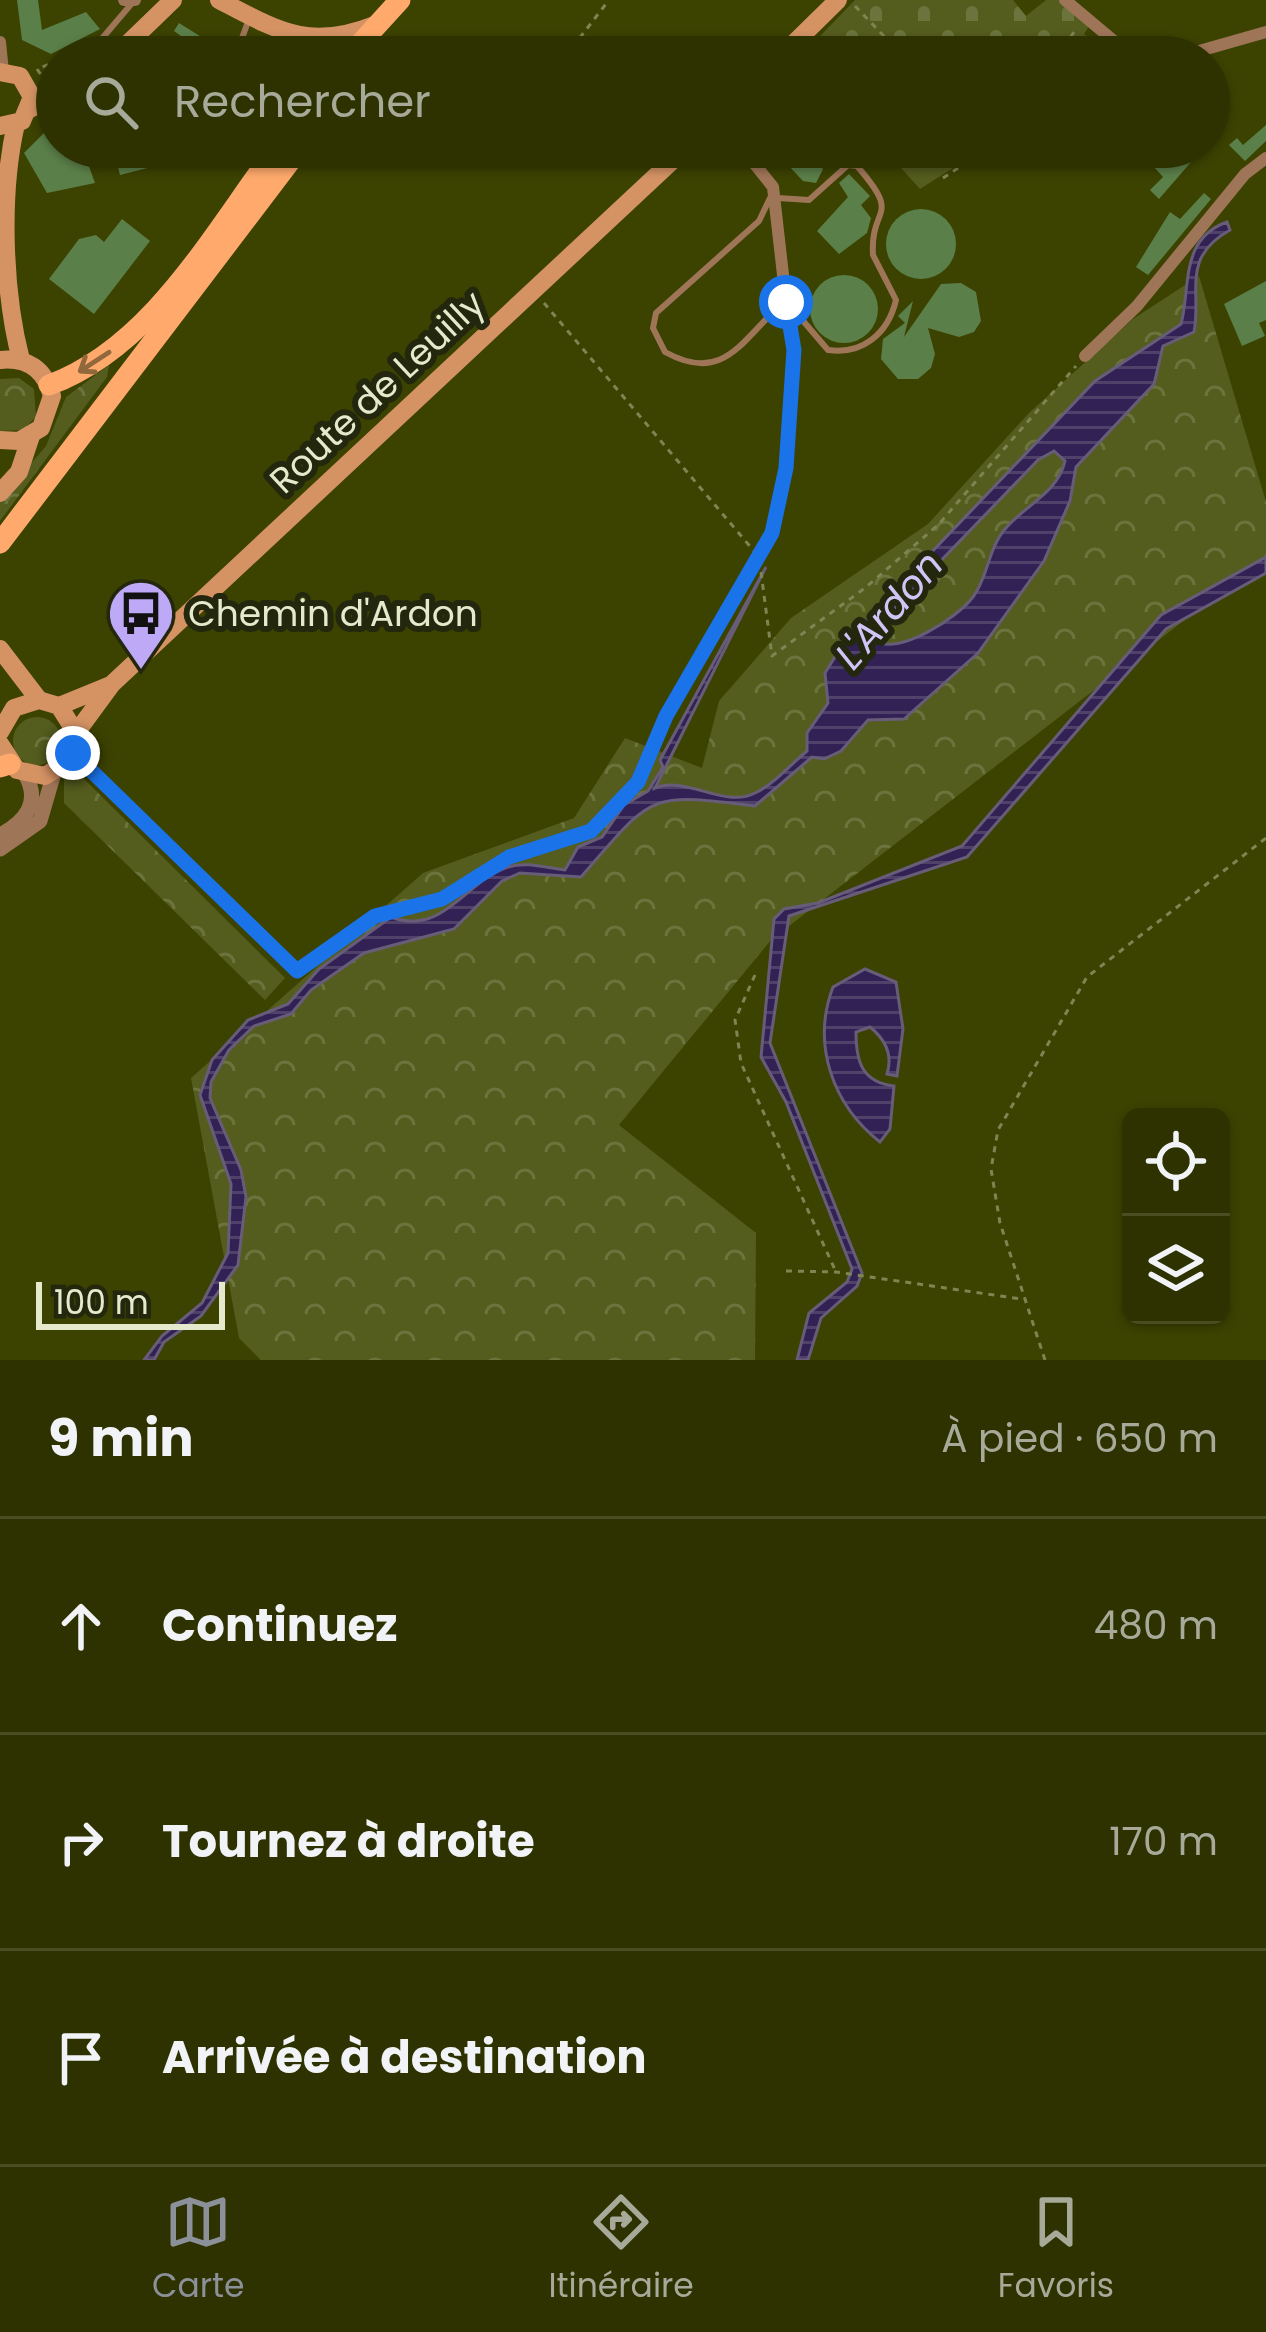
<!DOCTYPE html>
<html lang="fr">
<head>
<meta charset="utf-8">
<style>
  :root { --surface:#2d3200; --page:#393e0f; --text:#f1f3f6; --muted:#a7aa99; --line:#484d22; --accent:#8c9099 }
  body { margin:0; font-family:Poppins,sans-serif; background:var(--page); color:var(--text) }
  .controls { position:absolute; right:36px; bottom:36px; display:grid; overflow:hidden; border-radius:18px; box-shadow:0 3px 9px #0004 }
  .controls button { width:108px; height:108px; display:grid; place-items:center; padding:0; border:0; border-bottom:3px solid var(--line); background:var(--surface); color:var(--text); font:60px sans-serif }
  .scale { position:absolute; left:36px; bottom:30px; width:189px; box-sizing:border-box; padding-left:12px; border:6px solid #e4eacb; border-top:0; font-size:33px; line-height:42px; white-space:nowrap; color:#e4eacb; -webkit-text-stroke:9px #23270d; paint-order:stroke }
  .stop { position:absolute; width:36px; height:36px; margin:-27px; border:9px solid #1a73e8; border-radius:50%; background:#fff }
  .stop.end { background:#1a73e8; border-color:#fff; box-shadow:0 3px 12px #0008 }
  .list { margin:0; padding:0; list-style:none }
  h2 { display:flex; justify-content:space-between; align-items:center; height:156px; margin:0; padding:0 48px; font-size:51px }
  h2 small { font-size:39px; font-weight:400; color:var(--muted) }
  .list li { display:grid; grid-template-columns:78px 1fr auto; gap:36px; align-items:center; box-sizing:border-box; height:216px; padding:0 48px; border-top:3px solid var(--line) }
  .list b { display:block; font-size:45px; white-space:nowrap }
  .list em { font-size:39px; font-style:normal; color:var(--muted) }
  .icon { flex:none; width:66px; height:66px; fill:none; stroke:currentColor; stroke-width:2; stroke-linecap:round; stroke-linejoin:round }
  .map { position:relative; flex:none; width:1266px; height:1360px; overflow:hidden }
  .search { position:absolute; background:var(--surface); box-shadow:0 3px 9px #0004; left:36px; right:36px; top:36px; height:132px; display:flex; align-items:center; gap:30px; box-sizing:border-box; padding:0 42px; border-radius:66px; color:var(--muted); font-size:45px }
  .sheet { height:804px; background:var(--surface) }
  nav { display:flex; justify-content:space-around; align-items:center; box-sizing:border-box; height:168px; border-top:3px solid var(--line); background:var(--surface); font-size:33px; color:var(--muted) }
  nav a { display:grid; justify-items:center; gap:6px }
  nav .on { color:var(--accent) }
  .map>svg:first-child { display:block }
</style>
</head>
<body>
<div class="map">
<svg width="1266" height="1360" viewBox="0 0 1266 1360">
  <defs>
    <pattern id="forest-crowns" width="20" height="18" patternUnits="userSpaceOnUse" patternTransform="scale(3)"><rect width="20" height="18" fill="#545c1e"/><path d="M2 6a3 3 0 1 1 6 0M12 15a3 3 0 1 1 6 0" fill="none" stroke="#6c743d"/></pattern>
    <pattern id="cemetery-stones" width="16" height="16" patternUnits="userSpaceOnUse" patternTransform="scale(3)"><rect width="16" height="16" fill="#545c1e"/><path d="M2 7V4a2 2 0 0 1 4 0v3zM10 15v-3a2 2 0 0 1 4 0v3z" fill="#6c743d"/></pattern>
    <pattern id="water-rules" width="6" height="5" patternUnits="userSpaceOnUse" patternTransform="scale(3)"><rect width="6" height="5" fill="#322154"/><path d="M0 2.5h6" fill="none" stroke="#50416b"/></pattern>
  </defs>
  <rect width="100%" height="100%" fill="#3c4200"/>
  <g fill="url(#forest-crowns)">
    <path d="M1199,276L1266,502V557L771,940L619,1125L756,1233L755,1360H261L239,1338L191,1078L423,873L574,818L625,738L702,768L719,701L791,618L928,524L1029,413L1133,319Z"/>
    <path d="M109,365L107,377L0,521V499L46,446L66,397Z"/>
    <path d="M19,378L34,389L36,417L23,430L0,431V379Z"/>
    <circle cx="37" cy="741" r="24"/>
    <path d="M74,769L285,978L265,1000L64,803V780Z"/>
  </g>
  <g fill="url(#cemetery-stones)">
    <path d="M855,0H1013L1026,16L1046,0H1059L1089,26L1084,34L1113,57H800Z"/>
    <path d="M882,147H986L920,189Z"/>
  </g>
  <g fill="url(#water-rules)" stroke="#675d78" stroke-width="3" fill-rule="evenodd">
    <path d="M1227,222L1230,230C1180,258 1202,292 1194,332L1163,346L1154,384L1076,467L1070,501L1044,561L978,653L904,719L868,720L841,751L824,759L812,757L755,806C645,792 653,795 581,877L520,873L502,881L454,929L364,953L311,990L291,1014L254,1026L229,1050L211,1082L210,1098L241,1170L246,1197L238,1265L201,1316L164,1342L154,1360H144L162,1336L202,1303L228,1253L231,1184L200,1095L212,1060L248,1020L288,1004L319,969L391,917C443,937 465,881 508,867C527,861 546,868 565,870L578,847L602,837L624,805L648,791L663,767L660,760L766,567L655,788C686,775 724,809 755,793C774,784 791,764 807,751V733L828,703L825,673L841,647L1095,381L1181,324C1191,288 1179,239 1227,222ZM1054,451L1065,461C1058,493 1025,505 1005,529C988,549 988,577 973,597C957,618 900,655 875,641L876,628L1038,460Z"/>
    <path d="M1266,557V573L1166,629L967,857L789,916L770,1043L862,1273L857,1286L821,1318L808,1360H797L809,1313L847,1282L852,1269L786,1102L761,1057L774,919L784,909L818,903L962,846L1161,615Z"/>
    <path d="M865,969L896,982L903,1029L897,1076L887,1074C893,1055 886,1040 870,1027L856,1032C856,1062 862,1082 894,1086L890,1129L880,1142C833,1105 811,1045 833,987Z"/>
  </g>
  <g fill="#5b7f49">
    <path d="M17,0H38L42,30L86,12L100,29L51,54L22,40Z"/>
    <path d="M179,23L211,43L228,57H209L196,47L174,31Z"/>
    <path d="M57,120V147H82L95,183L47,193L24,153Z"/>
    <path d="M1266,125V141L1245,161L1229,145L1237,138L1243,145Z"/>
    <path d="M113,147H167L171,162L120,175Z"/>
    <path d="M806,147H838L819,165L823,169L816,183L803,181L788,165Z"/>
    <path d="M1186,147H1204L1159,199L1150,190L1163,177L1154,167H1165Z"/>
    <path d="M849,174L870,196L861,205L871,218L867,233L839,254L817,231L848,197L839,183Z"/>
    <path d="M1204,193L1211,199L1148,275L1136,267L1170,212L1180,219Z"/>
    <circle cx="921" cy="244" r="35"/>
    <path d="M122,219L150,241L94,314L49,279L79,239L96,235L104,242Z"/>
    <circle cx="844" cy="309" r="34"/>
    <path d="M1266,281V320L1259,323L1265,336L1242,346L1224,304Z"/>
    <path d="M941,284L961,283L976,292L981,321L974,332L959,337L928,328L935,354L931,368L918,379H898L881,359L883,339L905,323L898,316L913,301L904,337Z"/>
  </g>
  <g fill="none" stroke-linecap="round" stroke-linejoin="round">
    <g stroke="#7f8552" stroke-width="3" stroke-dasharray="6 6" stroke-linecap="butt">
      <path d="M855,6L904,57"/>
      <path d="M397,57L461,44L472,57"/>
      <path d="M565,57L609,0"/>
      <path d="M1057,57L1076,29"/>
      <path d="M47,84L37,69L57,61"/>
      <path d="M943,178L990,147"/>
      <path d="M544,303L759,557L772,656L865,588L938,525L1076,366"/>
      <path d="M85,766L297,971L375,916L442,899L509,857L591,831L638,782L666,716L772,533L786,468L793,350L789,321"/>
      <path d="M755,975L735,1020L741,1063L836,1272"/>
      <path d="M786,1271L836,1272L1021,1299"/>
      <path d="M1045,1360L1000,1223L991,1169L998,1130L1087,977L1266,838"/>
    </g>
    <g stroke="#9f7558" stroke-width="6">
      <path d="M68,57L99,42L133,2"/>
      <path d="M235,57L249,19"/>
      <path d="M770,198L759,221L656,313L653,328L665,352C728,387 745,332 786,301L828,350C862,355 888,334 896,300L873,255C870,204 903,219 857,166L848,165L809,200L778,198"/>
    </g>
    <g stroke="#9f7558" stroke-width="12">
      <path d="M124,0H135"/>
      <path d="M1065,0L1133,57"/>
      <path d="M0,42L3,72"/>
      <path d="M1178,57L1266,32"/>
      <path d="M741,147L773,187L786,301"/>
      <path d="M1085,356L1137,306L1245,174L1266,158"/>
    </g>
    <g stroke="#9f7558" stroke-width="15">
      <path d="M0,835C26,821 41,802 25,774"/>
      <path d="M0,849L40,821L54,773"/>
    </g>
    <g stroke="#d59364" stroke-width="18">
      <path d="M219,0C280,32 310,51 377,24"/>
      <path d="M114,57L173,0"/>
      <path d="M780,57L838,0"/>
      <path d="M0,72L20,76L32,97L22,121L0,126"/>
      <path d="M30,109L57,96"/>
      <path d="M16,124C0,193 3,291 21,360"/>
      <path d="M0,360C27,357 45,369 52,396L41,428L19,441L0,440"/>
      <path d="M0,493L19,472L31,436"/>
      <path d="M0,649L39,700"/>
      <path d="M59,706L108,686"/>
      <path d="M0,732L14,708L39,700L59,706L76,733L68,761L45,776L17,770L0,744"/>
      <path d="M76,733L112,684L687,147"/>
    </g>
    <g stroke="#ffaa6c" stroke-width="21">
      <path d="M348,57L400,0"/>
      <path d="M49,385C153,347 214,231 278,147"/>
      <path d="M0,543L301,147"/>
      <path d="M0,767L10,764"/>
    </g>
  </g>
  <defs><path id="oneway-shaft" d="M-6 0H5M1.5-3L5.5 0L1.5 3" fill="none" stroke-width="1.6" stroke-linecap="round" stroke-linejoin="round" transform="scale(3)"/></defs>
  <use stroke="#91683c" href="#oneway-shaft" transform="translate(94 362) rotate(147)"/>
  <g fill="none" stroke-linecap="round" stroke-linejoin="round">
    <path stroke="#1a73e8" stroke-width="15" d="M73,753L297,971L375,916L442,899L509,857L591,831L638,782L666,716L772,533L786,468L794,350L786,302"/>
  </g>
  <defs>
    <symbol id="bus-pin" viewBox="-11 -11 22 30"><path d="M0 17L-7.5 6A9.5 9.5 0 1 1 7.5 6Z" fill="#bda9f5" stroke="#23270d"/><path d="M-5-6H5V4H4V6H2V4H-2V6H-4V4H-5ZM-3.5-4V0h7V-4ZM-3.5 1.2v1.5H-2V1.2ZM2 1.2v1.5H3.5V1.2Z" fill="#111"/></symbol>
  </defs>
  <g fill-rule="evenodd">
    <use href="#bus-pin" x="103" y="575" width="76" height="104"/>
  </g>
  <g text-anchor="middle" dominant-baseline="central" stroke-width="12" stroke-linejoin="round" paint-order="stroke">
    <g font-size="36" fill="#e4eacb" stroke="#23270d">
      <text transform="translate(377 392) rotate(-43)">Route de Leuilly</text>
    </g>
    <g font-size="36" fill="#e4eacb" stroke="#23270d" text-anchor="start">
      <text x="188" y="613">Chemin d'Ardon</text>
    </g>
    <g font-size="39" font-style="italic" fill="#d1c4f7" stroke="#23270d">
      <text transform="translate(889 610) rotate(-49)">L'Ardon</text>
    </g>
  </g>
</svg>
<div class="controls">
<button><svg class="icon" aria-label="locate" viewBox="0 0 24 24"><circle cx="12" cy="12" r="6"/><path d="M12 2v4M12 18v4M2 12h4M18 12h4"/></svg></button>
<button><svg class="icon" aria-label="layers" viewBox="0 0 24 24"><path d="M12 4l9 5-9 5-9-5zM3 14l9 5 9-5"/></svg></button>
</div>
<div class="scale">100 m</div>
<div class="stop" style="left:786px;top:302px"></div>
<div class="stop end" style="left:73px;top:753px"></div>
<div class="search"><svg class="icon" aria-label="search" viewBox="0 0 24 24"><circle cx="10" cy="10" r="6"/><path d="M15 15l6 6"/></svg>Rechercher</div>
</div>
<section class="sheet">
<h2>9 min<small>À pied · 650 m</small></h2>
<ul class="list">
<li><svg class="icon" aria-label="ahead" viewBox="0 0 24 24"><path d="M12 20V5M6 11l6-6 6 6"/></svg><div><b>Continuez</b></div><em>480 m</em></li>
<li><svg class="icon" aria-label="right" viewBox="0 0 24 24"><path d="M7 20v-9h11M14 6l5 5-5 5"/></svg><div><b>Tournez à droite</b></div><em>170 m</em></li>
<li><svg class="icon" aria-label="arrive" viewBox="0 0 24 24"><path d="M6 21V4h12l-3 4 3 4H6"/></svg><div><b>Arrivée à destination</b></div></li>
</ul>
</section>
<nav>
<a class="on"><svg class="icon" aria-label="map" viewBox="0 0 24 24"><path d="M3 6l6-2 6 2 6-2v14l-6 2-6-2-6 2zM9 4v14M15 6v14"/></svg>Carte</a>
<a><svg class="icon" aria-label="directions" viewBox="0 0 24 24"><path d="M12 3l9 9-9 9-9-9zM9 14v-3h6M13 9l2 2-2 2"/></svg>Itinéraire</a>
<a><svg class="icon" aria-label="saved" viewBox="0 0 24 24"><path d="M7 4h10v16l-5-4-5 4z"/></svg>Favoris</a>
</nav>
</body>
</html>
